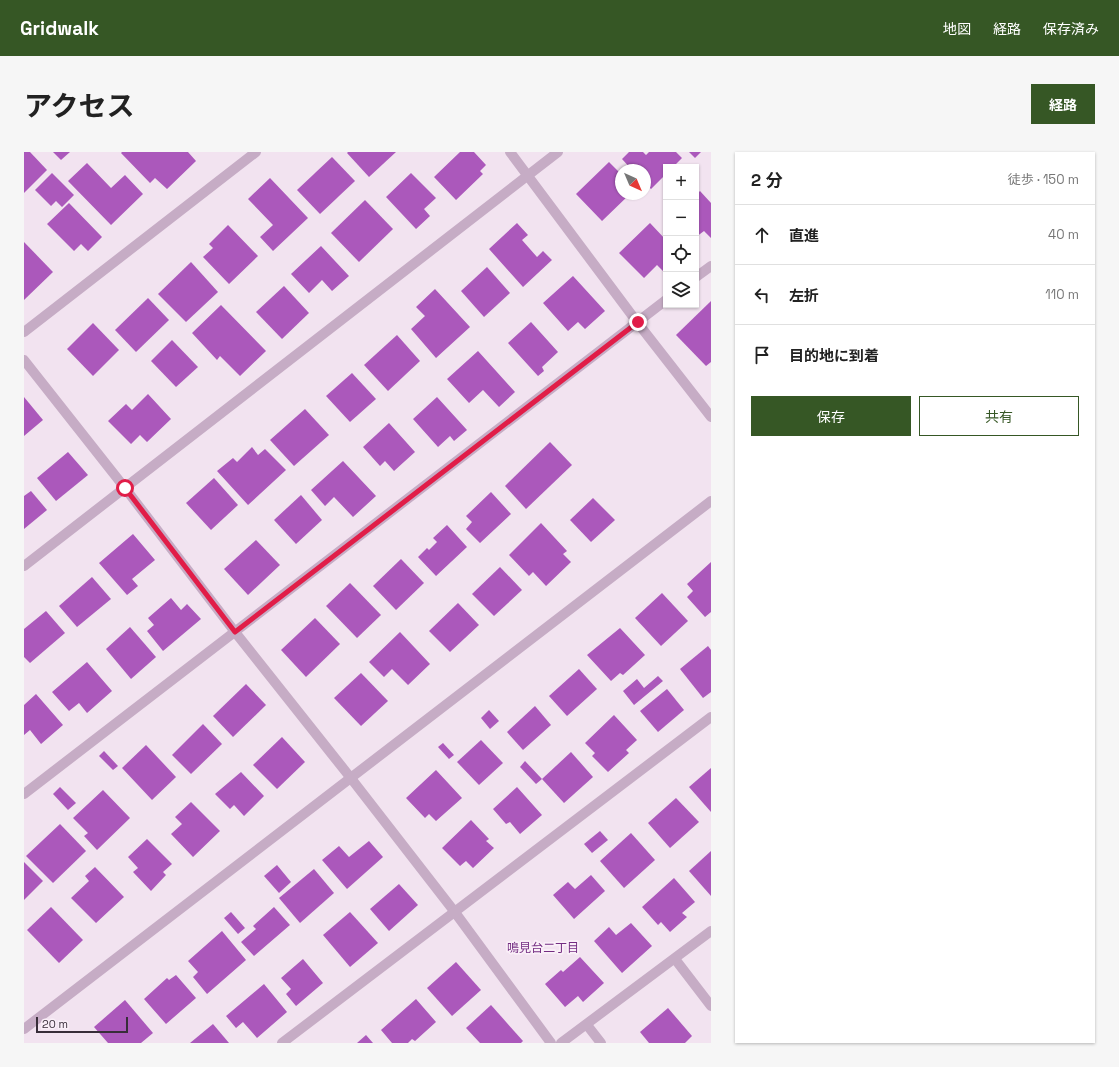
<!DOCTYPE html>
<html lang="ja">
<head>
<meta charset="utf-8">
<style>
  :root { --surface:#fff; --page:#f6f6f6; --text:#222; --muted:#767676; --line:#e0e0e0; --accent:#365725 }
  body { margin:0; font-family:"Space Grotesk","Noto Sans JP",sans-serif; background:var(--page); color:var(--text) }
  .controls { position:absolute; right:12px; top:12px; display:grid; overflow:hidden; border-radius:0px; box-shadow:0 1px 3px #0004 }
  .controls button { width:36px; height:36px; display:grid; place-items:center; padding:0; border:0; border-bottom:1px solid var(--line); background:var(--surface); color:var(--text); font:20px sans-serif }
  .compass { position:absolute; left:591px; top:12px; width:36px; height:36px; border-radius:50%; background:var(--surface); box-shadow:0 1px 3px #0004; rotate:136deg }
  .scale { position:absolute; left:12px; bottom:10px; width:92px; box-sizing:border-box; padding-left:4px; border:2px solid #382d39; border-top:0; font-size:11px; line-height:14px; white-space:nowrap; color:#382d39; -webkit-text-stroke:3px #faeff8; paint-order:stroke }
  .stop { position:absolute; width:12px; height:12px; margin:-9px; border:3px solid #e11d48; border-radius:50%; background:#fff }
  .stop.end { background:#e11d48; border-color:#fff; box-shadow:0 1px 4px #0008 }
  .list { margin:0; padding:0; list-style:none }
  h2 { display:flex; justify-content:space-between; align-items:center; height:52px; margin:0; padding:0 16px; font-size:17px }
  h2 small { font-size:13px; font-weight:400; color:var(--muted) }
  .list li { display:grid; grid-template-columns:26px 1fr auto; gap:12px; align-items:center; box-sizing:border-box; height:60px; padding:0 16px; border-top:1px solid var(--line) }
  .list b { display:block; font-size:15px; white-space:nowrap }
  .list em { font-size:13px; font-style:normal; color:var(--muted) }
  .actions { display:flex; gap:8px; padding:12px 16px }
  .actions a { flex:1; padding:9px 0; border:1px solid var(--accent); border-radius:0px; text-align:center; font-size:14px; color:var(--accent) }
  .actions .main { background:var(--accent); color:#fff }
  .icon { flex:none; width:22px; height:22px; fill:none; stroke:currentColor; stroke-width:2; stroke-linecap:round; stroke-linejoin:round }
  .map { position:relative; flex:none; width:687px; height:891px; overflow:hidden; border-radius:0px }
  header { display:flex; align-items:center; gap:24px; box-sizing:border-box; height:56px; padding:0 20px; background:var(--accent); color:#fff }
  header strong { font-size:19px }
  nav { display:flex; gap:22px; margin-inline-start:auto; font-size:14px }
  .intro { display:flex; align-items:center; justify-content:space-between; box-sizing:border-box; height:96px; padding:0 24px }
  h1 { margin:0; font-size:28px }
  .button { padding:10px 18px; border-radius:0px; background:var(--accent); color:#fff; font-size:14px; font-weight:700 }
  main { display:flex; gap:24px; padding:0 24px }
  aside { flex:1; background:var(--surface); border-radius:0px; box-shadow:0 1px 3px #0004 }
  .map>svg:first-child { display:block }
</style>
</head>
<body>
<header>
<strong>Gridwalk</strong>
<nav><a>地図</a><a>経路</a><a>保存済み</a></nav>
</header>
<div class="intro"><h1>アクセス</h1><a class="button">経路</a></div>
<main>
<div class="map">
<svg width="687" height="891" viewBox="0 0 687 891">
  <rect width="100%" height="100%" fill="#f2e3f0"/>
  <g fill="#ab58bb">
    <path d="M0,0H6L23,18L0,41Z"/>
    <path d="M29,0H46L37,8Z"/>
    <path d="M98,0H164L172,9L143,37L131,26L126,31L97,1Z"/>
    <path d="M324,0H372L345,25L323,1Z"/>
    <path d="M436,0H450L462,13L456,19L459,22L432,48L410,25Z"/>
    <path d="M605,0H619L622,3L625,0H652L658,6L649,15H642V22L627,37L621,31V18H608L598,7Z"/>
    <path d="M665,0H677L671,6Z"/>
    <path d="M308,5L331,29L296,62L273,38Z"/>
    <path d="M585,10L597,22V42H606L578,69L552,42Z"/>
    <path d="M63,11L87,36L101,23L119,42L87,73L44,29Z"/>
    <path d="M28,21L50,43L38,55L32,49L27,54L11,38Z"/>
    <path d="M387,21L412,46L400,57L406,64L392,77L362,45Z"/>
    <path d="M246,26L284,66L249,99L236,85L249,73L224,47Z"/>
    <path d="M676,39L687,51V86L680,79L672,85V43Z"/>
    <path d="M341,48L369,77L335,110L307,81Z"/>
    <path d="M45,51L78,85L64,99L57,92L50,99L23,72Z"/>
    <path d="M493,71L504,83L498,88L513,105L519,99L528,108L499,135L465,97Z"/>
    <path d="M626,71L642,88V122L633,113L620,126L595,101Z"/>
    <path d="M204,73L234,104L205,132L179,105L189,96L185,92Z"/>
    <path d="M0,90L29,120L0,148Z"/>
    <path d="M297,94L325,124L308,139L298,128L285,141L267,122Z"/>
    <path d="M167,110L194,140L162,170L134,142Z"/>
    <path d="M463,115L486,141L460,165L437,139Z"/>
    <path d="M549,124L581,159L561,177L554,170L544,179L519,151Z"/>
    <path d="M260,134L285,161L258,187L232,160Z"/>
    <path d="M411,137L446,175L412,206L387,177L401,164L392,155Z"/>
    <path d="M124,146L145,168L112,200L91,178Z"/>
    <path d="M687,149V210L682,214L652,183Z"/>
    <path d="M197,153L242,199L216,224L196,204L193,208L168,181Z"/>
    <path d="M507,170L534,200L518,215L520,219L514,224L484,191Z"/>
    <path d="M69,171L95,198L69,224L43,197Z"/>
    <path d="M373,183L396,209L364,239L340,213Z"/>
    <path d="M148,188L174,215L152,235L127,209Z"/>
    <path d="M454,199L491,240L475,255L459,238L445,251L423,227Z"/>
    <path d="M328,221L352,247L326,270L302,244Z"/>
    <path d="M124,242L147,267L123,290L116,283L107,292L84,269L102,252L108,258Z"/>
    <path d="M0,245L19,268L0,284Z"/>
    <path d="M413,245L443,278L430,289L426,284L414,295L389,267Z"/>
    <path d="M281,257L305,283L270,314L246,288Z"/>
    <path d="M365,271L391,300L370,319L361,309L356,314L339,295Z"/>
    <path d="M526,290L548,313L502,357L481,334Z"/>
    <path d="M228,295L234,303L241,297L262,318L224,353L193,319L209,306L213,310Z"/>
    <path d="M44,300L64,323L32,349L13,326Z"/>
    <path d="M319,309L352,344L329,365L310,345L301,354L287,338Z"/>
    <path d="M190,326L214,353L187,378L162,351Z"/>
    <path d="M7,339L23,358L0,377V344Z"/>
    <path d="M467,340L487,362L456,391L442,377L448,370L442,364Z"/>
    <path d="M277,343L298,368L272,392L250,368Z"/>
    <path d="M569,346L591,368L567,390L546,368Z"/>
    <path d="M517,371L543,399L539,402L547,410L522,434L509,420L505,424L485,403Z"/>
    <path d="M423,373L443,395L412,424L394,405L403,396L405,398L413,390L409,386Z"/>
    <path d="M109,382L131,408L108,427L114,434L103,443L75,411Z"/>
    <path d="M232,388L256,413L224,443L200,417Z"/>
    <path d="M377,407L400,431L372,458L349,434Z"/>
    <path d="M687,410V460L681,465L663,445L669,439L663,432Z"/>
    <path d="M476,415L498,438L470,464L448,442Z"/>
    <path d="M68,425L87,447L53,475L35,454Z"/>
    <path d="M326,431L357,463L333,486L302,454Z"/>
    <path d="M638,441L664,469L637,494L611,466Z"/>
    <path d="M147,446L157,458L163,452L177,467L139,499L123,479L130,473L124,466Z"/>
    <path d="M434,451L455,473L426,500L405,479Z"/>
    <path d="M22,459L41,481L6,511L0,505V477Z"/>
    <path d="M291,466L316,492L282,525L257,498Z"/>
    <path d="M106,475L132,505L107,527L82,497Z"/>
    <path d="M596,476L621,503L599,523L596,521L587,529L563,503Z"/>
    <path d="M376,480L406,512L384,533L368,517L360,525L345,510Z"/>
    <path d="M684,494L687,498V540L679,546L656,517Z"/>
    <path d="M63,510L88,539L63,561L55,551L45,559L28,540Z"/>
    <path d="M555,517L573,537L543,564L525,544Z"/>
    <path d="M337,521L364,549L337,574L310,546Z"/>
    <path d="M634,524L639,529L610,553L599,539L613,527L620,536Z"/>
    <path d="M222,532L242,553L209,585L189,564Z"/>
    <path d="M643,537L660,558L634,580L616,559Z"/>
    <path d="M12,542L39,573L17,592L6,578L0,583V553Z"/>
    <path d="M511,554L527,573L499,598L483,580Z"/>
    <path d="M465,558L475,569L466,577L457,566Z"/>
    <path d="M590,563L613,588L602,598L605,601L584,620L568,604L571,601L561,591Z"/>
    <path d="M179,572L198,592L167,622L148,603Z"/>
    <path d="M258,585L281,610L253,637L229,613Z"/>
    <path d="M457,588L479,611L455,633L433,610Z"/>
    <path d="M419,591L430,603L425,607L414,595Z"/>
    <path d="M122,593L152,625L128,648L98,616Z"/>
    <path d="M80,599L94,614L89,618L75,604Z"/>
    <path d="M547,600L569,625L540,651L518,627Z"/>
    <path d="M501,609L518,627L512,632L496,615Z"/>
    <path d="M687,616V660L665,635Z"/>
    <path d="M412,618L438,646L412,669L405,662L401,666L382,646Z"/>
    <path d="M217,620L240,644L220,664L210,653L206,657L191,642Z"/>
    <path d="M36,635L52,651L44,658L29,642Z"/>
    <path d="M493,635L518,663L496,682L486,670L482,672L469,657Z"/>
    <path d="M79,638L106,666L73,698L60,684L64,681L49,666Z"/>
    <path d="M652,646L675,670L646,696L624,671Z"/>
    <path d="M167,650L196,679L169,705L147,682L158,672L151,665Z"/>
    <path d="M447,668L465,687L462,689L470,696L449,716L442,709L436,714L418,696Z"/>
    <path d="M36,672L62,699L29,731L2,704Z"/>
    <path d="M576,679L584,688L568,701L560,692Z"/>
    <path d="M607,681L631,708L600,736L576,709Z"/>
    <path d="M123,687L148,712L139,720L142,723L127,739L109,720L114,716L104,705Z"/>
    <path d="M345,689L359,705L323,737L298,708L315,694L325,705Z"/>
    <path d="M687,699V744L665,719Z"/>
    <path d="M0,710L19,729L0,748Z"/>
    <path d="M253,713L267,730L255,741L240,724Z"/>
    <path d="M71,715L100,745L72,771L47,746L65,729L61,724Z"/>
    <path d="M290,717L310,741L276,771L255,746Z"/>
    <path d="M567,723L581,739L550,767L529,743L544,730L551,737Z"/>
    <path d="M650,726L671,750L658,761L663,765L646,780L637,770L634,773L618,755Z"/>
    <path d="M375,732L394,753L365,779L346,757Z"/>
    <path d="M27,755L59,788L35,811L3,778Z"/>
    <path d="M250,755L266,773L230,804L217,790L232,777L229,774Z"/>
    <path d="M207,760L221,776L214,782L200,766Z"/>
    <path d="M326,760L354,791L326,815L299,783Z"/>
    <path d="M607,771L628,794L598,821L570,789L585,775L592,783Z"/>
    <path d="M198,779L222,808L183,842L169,825L174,820L164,809Z"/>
    <path d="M556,805L580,831L559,850L554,844L541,855L521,832L537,818L539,820Z"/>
    <path d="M279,807L299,831L272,854L262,842L267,837L257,826Z"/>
    <path d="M432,810L457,838L428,864L403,836Z"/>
    <path d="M152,823L172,846L142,872L120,847L143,826L145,828Z"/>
    <path d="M240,832L263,860L233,886L219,870L212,876L202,864Z"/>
    <path d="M392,847L412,870L391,889L388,887L384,891H368L357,878Z"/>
    <path d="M101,848L129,881L117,891H84L70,875Z"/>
    <path d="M467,853L499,889L497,891H456L442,876Z"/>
    <path d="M644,856L668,884L661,891H625L616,880Z"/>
    <path d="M189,872L205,891H166Z"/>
    <path d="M342,883L349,891H333Z"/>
  </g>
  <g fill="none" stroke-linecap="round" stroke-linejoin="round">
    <path stroke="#c6acc5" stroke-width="10" d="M563,873L577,891"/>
    <g stroke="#c6acc5" stroke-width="10">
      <path d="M486,0L613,170L687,265"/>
      <path d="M672,125L687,114"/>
      <path d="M0,180L232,0"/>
      <path d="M0,208L101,336L211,480L326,625L430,759L527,891"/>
      <path d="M0,414L534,0"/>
      <path d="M0,642L642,148"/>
      <path d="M651,807L687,854"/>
      <path d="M258,891L687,565"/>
      <path d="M537,891L687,779"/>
    </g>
    <path stroke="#c6acc5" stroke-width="10" d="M0,877L687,349"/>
  </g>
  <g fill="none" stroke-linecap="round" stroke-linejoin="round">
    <path stroke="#e11d48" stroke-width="5" d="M101,336L211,480L614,170"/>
  </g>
  <g text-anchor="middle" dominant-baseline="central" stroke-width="3.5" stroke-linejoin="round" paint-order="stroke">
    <g font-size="12" fill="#732d81" stroke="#faeff8">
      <text x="519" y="796">鳴見台二丁目</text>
    </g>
  </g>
</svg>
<div class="controls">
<button>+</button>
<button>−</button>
<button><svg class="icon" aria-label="locate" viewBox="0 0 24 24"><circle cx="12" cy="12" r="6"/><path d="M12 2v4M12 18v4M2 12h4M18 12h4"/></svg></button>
<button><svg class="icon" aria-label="layers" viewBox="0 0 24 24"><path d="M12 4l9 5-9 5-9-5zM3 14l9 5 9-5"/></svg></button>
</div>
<svg class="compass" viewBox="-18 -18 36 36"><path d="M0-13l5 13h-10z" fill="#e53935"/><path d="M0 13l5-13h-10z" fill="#767676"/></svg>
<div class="scale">20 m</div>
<div class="stop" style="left:101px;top:336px"></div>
<div class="stop end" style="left:614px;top:170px"></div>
</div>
<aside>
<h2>2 分<small>徒歩 · 150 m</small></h2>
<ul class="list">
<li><svg class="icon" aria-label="ahead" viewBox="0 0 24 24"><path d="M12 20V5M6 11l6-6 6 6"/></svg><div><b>直進</b></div><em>40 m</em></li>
<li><svg class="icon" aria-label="left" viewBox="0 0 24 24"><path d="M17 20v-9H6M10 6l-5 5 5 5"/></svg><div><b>左折</b></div><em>110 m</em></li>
<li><svg class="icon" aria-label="arrive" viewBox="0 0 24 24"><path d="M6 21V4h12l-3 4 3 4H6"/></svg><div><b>目的地に到着</b></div></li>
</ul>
<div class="actions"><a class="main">保存</a><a>共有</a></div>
</aside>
</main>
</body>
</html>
